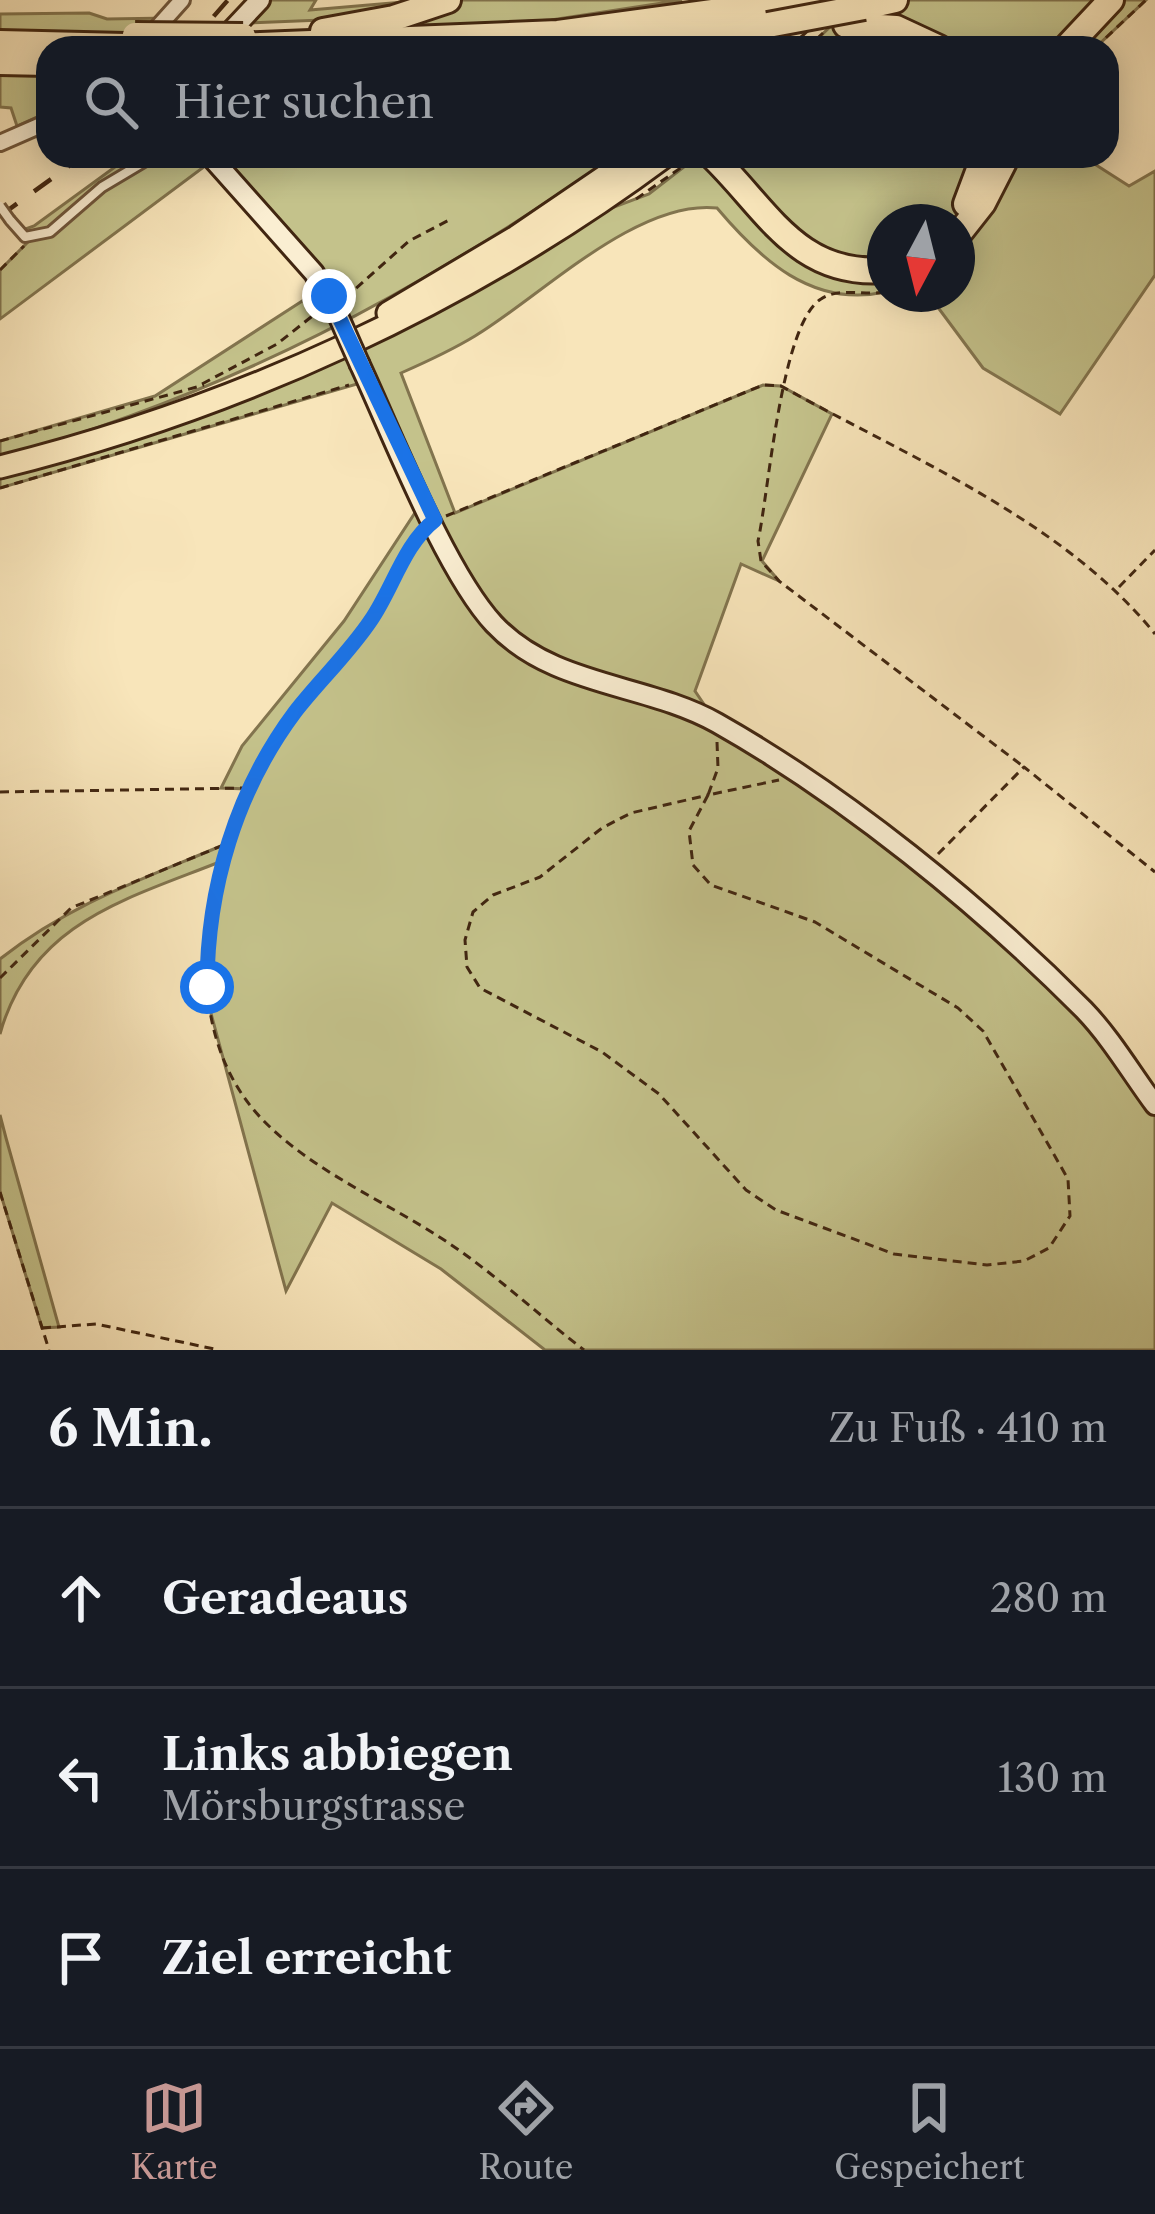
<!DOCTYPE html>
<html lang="de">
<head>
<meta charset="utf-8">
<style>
  :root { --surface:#171b24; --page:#242831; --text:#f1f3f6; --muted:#9ea1a6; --line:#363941; --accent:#c59692 }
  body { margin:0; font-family:"Libre Caslon Text",serif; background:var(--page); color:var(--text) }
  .compass { position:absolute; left:867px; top:204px; width:108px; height:108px; border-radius:50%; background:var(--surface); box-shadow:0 6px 30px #0003; rotate:187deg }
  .stop { position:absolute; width:36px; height:36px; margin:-27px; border:9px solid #1a73e8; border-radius:50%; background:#fff }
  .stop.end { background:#1a73e8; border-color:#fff; box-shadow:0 3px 12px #0008 }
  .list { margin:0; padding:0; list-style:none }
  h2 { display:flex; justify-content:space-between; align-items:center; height:156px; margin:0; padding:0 48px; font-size:51px }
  h2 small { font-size:39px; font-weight:400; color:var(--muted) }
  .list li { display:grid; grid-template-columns:78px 1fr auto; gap:36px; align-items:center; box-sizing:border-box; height:180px; padding:0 48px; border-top:3px solid var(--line) }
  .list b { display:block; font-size:45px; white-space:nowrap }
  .list p { margin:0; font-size:39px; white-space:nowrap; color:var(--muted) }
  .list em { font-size:39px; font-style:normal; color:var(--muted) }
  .icon { flex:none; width:66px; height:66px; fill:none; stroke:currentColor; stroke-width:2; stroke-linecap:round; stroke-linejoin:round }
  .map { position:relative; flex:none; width:1155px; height:1350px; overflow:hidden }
  .search { position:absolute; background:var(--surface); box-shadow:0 6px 30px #0003; left:36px; right:36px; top:36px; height:132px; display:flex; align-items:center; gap:30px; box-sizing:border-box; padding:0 42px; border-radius:36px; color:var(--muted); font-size:45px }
  .sheet { height:696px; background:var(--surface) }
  nav { display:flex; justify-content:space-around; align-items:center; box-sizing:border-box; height:168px; border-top:3px solid var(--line); background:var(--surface); font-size:33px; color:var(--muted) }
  nav a { display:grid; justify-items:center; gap:6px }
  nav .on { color:var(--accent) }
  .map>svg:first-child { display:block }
</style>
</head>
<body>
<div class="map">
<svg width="1155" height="1350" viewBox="0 0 1155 1350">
  <rect width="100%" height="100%" fill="#f8e5ba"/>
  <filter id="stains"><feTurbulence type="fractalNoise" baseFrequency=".00167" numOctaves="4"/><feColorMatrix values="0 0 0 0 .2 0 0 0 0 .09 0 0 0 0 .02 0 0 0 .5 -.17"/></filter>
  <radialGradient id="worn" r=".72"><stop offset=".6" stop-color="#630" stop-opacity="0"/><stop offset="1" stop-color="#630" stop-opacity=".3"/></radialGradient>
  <g fill="#c4c28b" stroke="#82744e" stroke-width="3">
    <path d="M269,0H316L310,10L427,0L347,19L247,23Z"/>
    <path d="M448,0H682L551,20L384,30Z"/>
    <path d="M897,0H1146L1095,48H808L831,26L891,20Z"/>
    <path d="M89,13L107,19L167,18L139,48H48V112L17,126L11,108L0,107V14Z"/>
    <path d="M130,156H615C419,292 231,393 0,458V441L155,396L324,287L213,160L0,319V270L31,239L17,232L34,226Z"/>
    <path d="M698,156H1082L1129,186L1155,171V275L1060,414L983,368L928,294H957V222H885V292C812,308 760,259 717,208C637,199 540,297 475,336C452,350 426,362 401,373L455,513L763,385L781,386L832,414L762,561L779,581L741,564L695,691L716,722L861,819L1086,1012L1155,1105V1350H545L441,1269L332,1203L286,1291L209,1006V938L222,861C127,899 31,922 0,1034V959C73,902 144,879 228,843L248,789L221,788L242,746L344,621L424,499L367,381L0,488V479L173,426L385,337L496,280L606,210L649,194Z"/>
    <path d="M0,1115L6,1138L59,1327L42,1328L0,1192Z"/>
  </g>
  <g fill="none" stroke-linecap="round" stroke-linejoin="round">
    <defs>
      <path id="lane" d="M10,220L25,237L50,232L102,187L154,156"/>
      <g id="street">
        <path d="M139,48L182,0"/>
        <path d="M0,143L48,122"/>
      </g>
      <g id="secondary">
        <path d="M215,48L260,0"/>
        <path d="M210,156L314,273L337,313"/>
        <path d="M360,365C392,434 445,571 494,624C553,687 646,683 717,723C846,796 980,905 1084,1010C1111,1038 1132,1074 1155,1105"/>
      </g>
      <g id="primary">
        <path d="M771,48L824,0"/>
        <path d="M388,313L516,237L635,156"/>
        <path d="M0,467C238,408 469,302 665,156"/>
      </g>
      <g id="highway">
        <path d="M864,7L895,0"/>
        <path d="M846,25L896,28L939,48"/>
        <path d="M323,31L394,18L448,0"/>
        <path d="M0,43L125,46"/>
        <path d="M233,46L558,33L800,0"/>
        <path d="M594,48L768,25"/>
        <path d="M1066,48L1111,0"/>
        <path d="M0,62L48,63"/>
        <path d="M712,156C767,209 797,277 885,270"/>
        <path d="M966,204L984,156"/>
        <path d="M957,236L983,203L1007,156"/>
      </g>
    </defs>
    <use href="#lane" stroke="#6f563b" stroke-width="14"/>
    <use href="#street" stroke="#6f563b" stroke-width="20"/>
    <use href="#secondary" stroke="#412611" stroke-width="24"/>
    <use href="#primary" stroke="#412611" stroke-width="27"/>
    <use href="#highway" stroke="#412611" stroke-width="30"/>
    <g stroke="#412611" stroke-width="3" stroke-dasharray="9 6" stroke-linecap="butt">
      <path d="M807,48L823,33"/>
      <path d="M1095,48L1146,0"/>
      <path d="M636,199L692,160"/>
      <path d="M0,270L24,246"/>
      <path d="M885,292C864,296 839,287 821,299C781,324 769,491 758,541L761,561L779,581L1024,767"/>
      <path d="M345,298L409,241L451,219"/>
      <path d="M202,384L277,344L320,310"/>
      <path d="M0,441L204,385"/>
      <path d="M0,488L349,385"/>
      <path d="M446,516L763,385L781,386C908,457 1063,520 1155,634"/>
      <path d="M419,535C398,564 386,600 365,629C334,671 297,706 269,751C207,852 170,1020 260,1117C310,1170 381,1199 441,1238C492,1271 536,1313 584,1350"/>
      <path d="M1119,587L1155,550"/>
      <path d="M717,742L718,768L708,795L779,780"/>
      <path d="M0,792L247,788"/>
      <path d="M708,795L689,831L693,865L711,885L815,922L958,1008L983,1031L1068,1179L1070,1216L1049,1248L1024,1261L987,1265L894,1254L776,1210L746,1190L659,1094L602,1052L480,988L467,967L465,940L473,912L493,895L540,877L602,828L631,813Z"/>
      <path d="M938,854L1024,767L1155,872"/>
      <path d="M0,978L71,908L226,844"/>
      <path d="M0,1192L49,1350"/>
      <path d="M42,1328L96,1324L219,1350"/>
    </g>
    <use href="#lane" stroke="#faeed2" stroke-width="8"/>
    <use href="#street" stroke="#faeed2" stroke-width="14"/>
    <use href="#secondary" stroke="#faeed2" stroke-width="18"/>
    <use href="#primary" stroke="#f8e5ba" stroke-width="21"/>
    <use href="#highway" stroke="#f8e5ba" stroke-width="24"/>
    <g stroke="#412611" stroke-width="4.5" stroke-dasharray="21 21" stroke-linecap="butt">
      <path d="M186,48L228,0"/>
      <path d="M0,216L83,156"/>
    </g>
    <defs>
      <path id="lane-bridge" d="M0,206L10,220"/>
      <path id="secondary-bridge" d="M337,313L360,365"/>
      <g id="highway-bridge">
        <path d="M768,25L864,7"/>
        <path d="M135,35L243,36"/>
      </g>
    </defs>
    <use href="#lane-bridge" stroke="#6f563b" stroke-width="14" stroke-linecap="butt"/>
    <use href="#secondary-bridge" stroke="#412611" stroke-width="24" stroke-linecap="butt"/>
    <use href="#highway-bridge" stroke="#412611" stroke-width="30" stroke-linecap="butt"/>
    <use href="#lane-bridge" stroke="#faeed2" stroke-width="8"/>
    <use href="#secondary-bridge" stroke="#faeed2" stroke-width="18"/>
    <use href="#highway-bridge" stroke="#f8e5ba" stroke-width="24"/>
  </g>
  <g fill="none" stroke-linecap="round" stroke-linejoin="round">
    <path stroke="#1a73e8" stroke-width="15" d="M207,987C207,888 236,791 295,712C319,681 349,653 371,620C393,588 404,544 435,520L329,296"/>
  </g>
  <rect width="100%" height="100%" filter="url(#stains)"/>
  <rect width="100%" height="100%" fill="url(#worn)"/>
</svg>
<svg class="compass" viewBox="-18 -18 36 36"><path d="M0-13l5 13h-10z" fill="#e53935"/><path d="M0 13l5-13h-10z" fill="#9ea1a6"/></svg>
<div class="stop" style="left:207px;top:987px"></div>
<div class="stop end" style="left:329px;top:296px"></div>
<div class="search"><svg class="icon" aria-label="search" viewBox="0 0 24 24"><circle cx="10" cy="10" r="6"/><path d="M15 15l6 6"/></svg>Hier suchen</div>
</div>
<section class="sheet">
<h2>6 Min.<small>Zu Fuß · 410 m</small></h2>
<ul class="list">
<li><svg class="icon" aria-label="ahead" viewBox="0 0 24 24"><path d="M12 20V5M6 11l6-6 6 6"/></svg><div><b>Geradeaus</b></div><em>280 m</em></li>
<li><svg class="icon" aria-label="left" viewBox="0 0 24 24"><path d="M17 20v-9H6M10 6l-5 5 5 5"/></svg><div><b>Links abbiegen</b><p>Mörsburgstrasse</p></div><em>130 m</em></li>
<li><svg class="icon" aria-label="arrive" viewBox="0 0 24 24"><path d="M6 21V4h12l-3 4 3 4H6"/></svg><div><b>Ziel erreicht</b></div></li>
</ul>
</section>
<nav>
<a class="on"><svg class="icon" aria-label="map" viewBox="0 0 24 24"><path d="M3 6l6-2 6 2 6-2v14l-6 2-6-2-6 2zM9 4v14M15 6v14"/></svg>Karte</a>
<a><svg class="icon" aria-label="directions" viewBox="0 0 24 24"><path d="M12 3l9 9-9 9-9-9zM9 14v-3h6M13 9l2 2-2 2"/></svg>Route</a>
<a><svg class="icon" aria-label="saved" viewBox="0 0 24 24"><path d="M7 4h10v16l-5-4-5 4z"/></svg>Gespeichert</a>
</nav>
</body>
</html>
